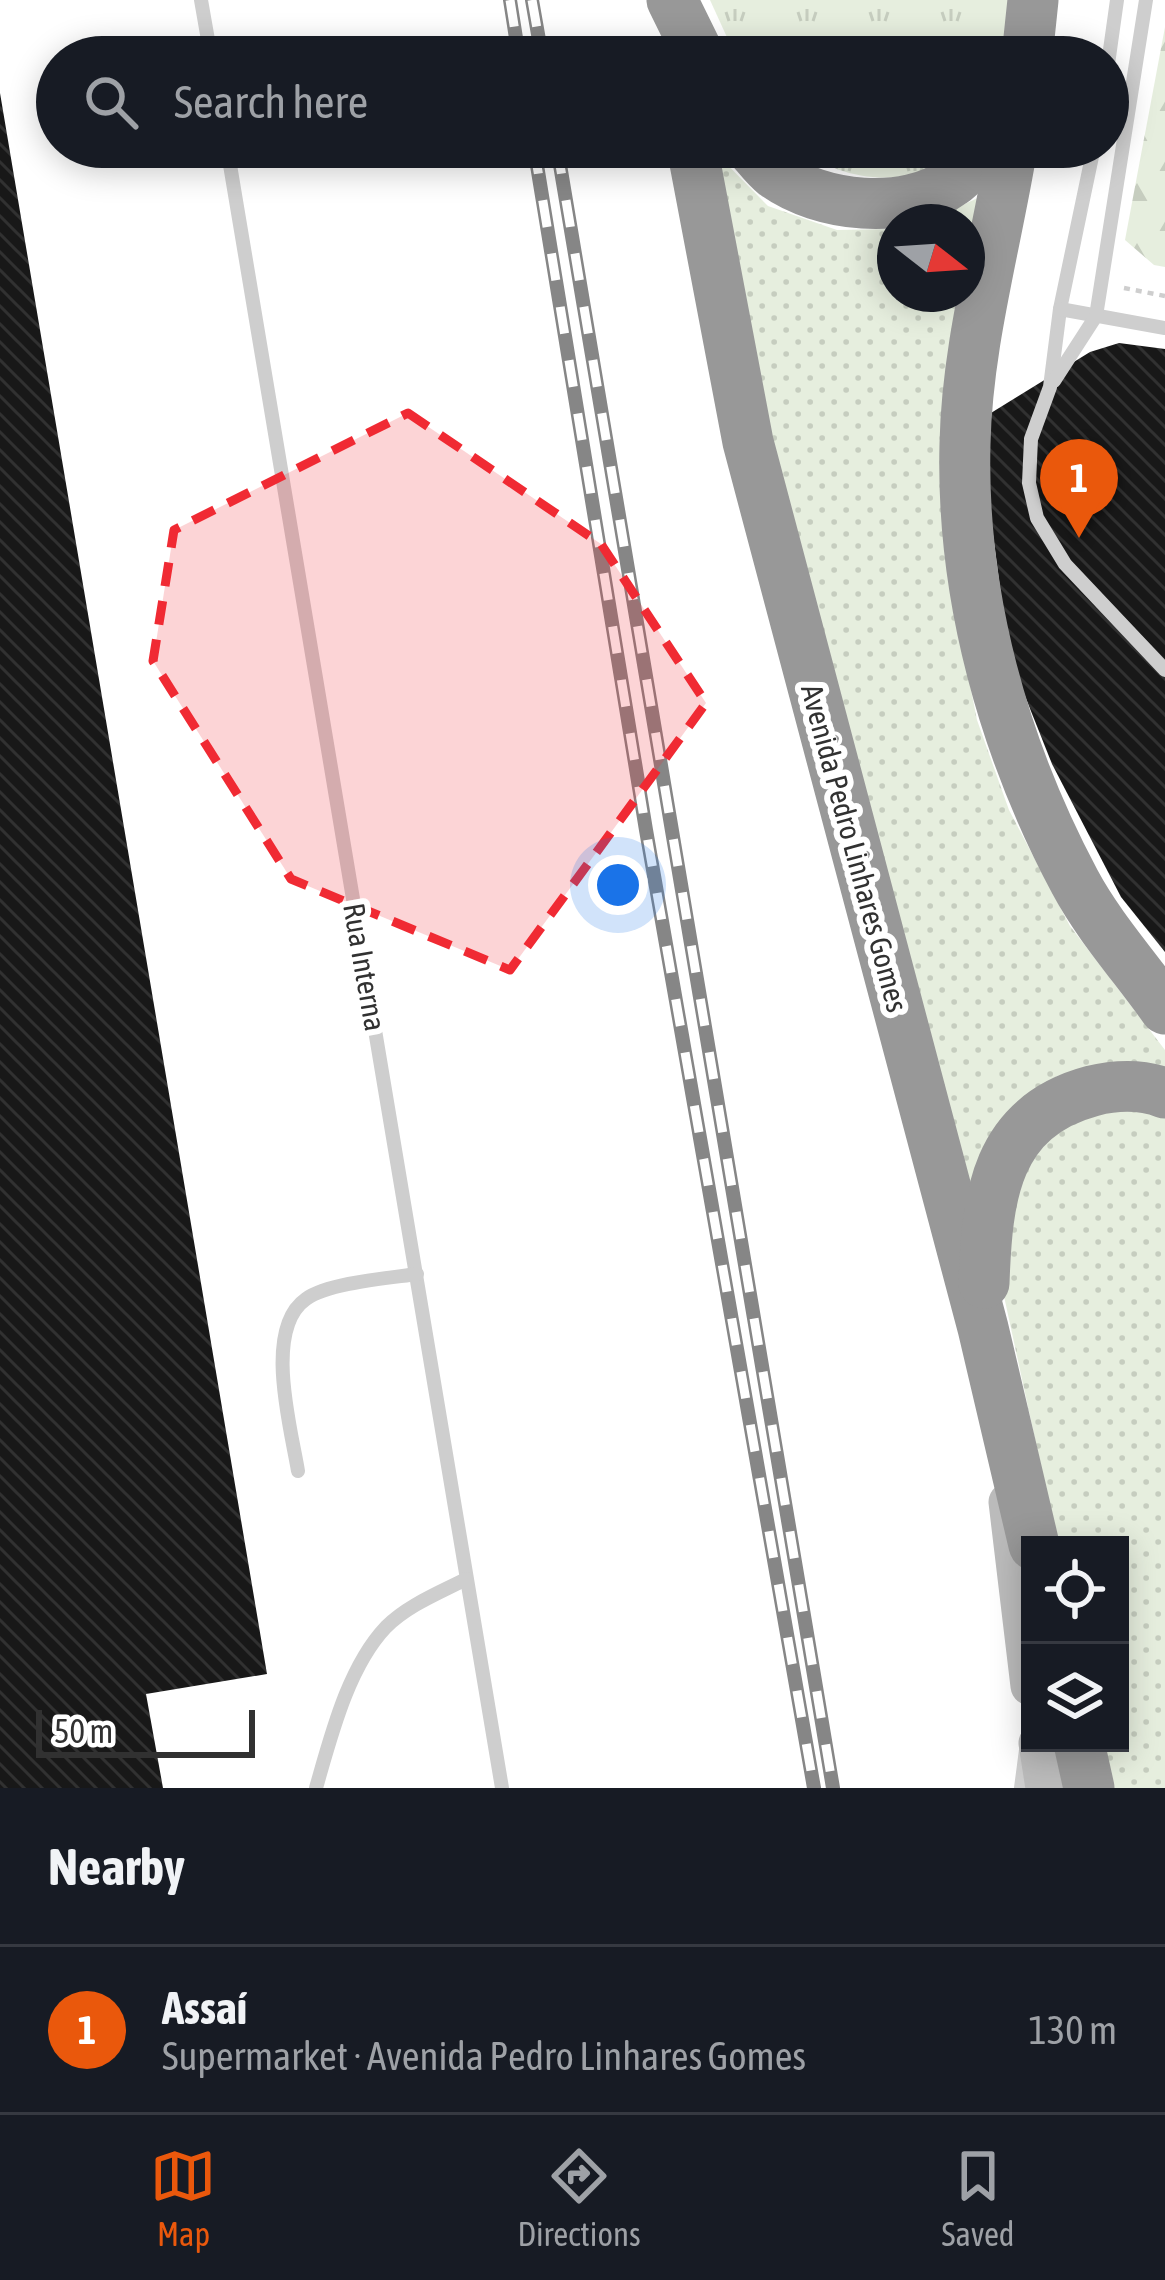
<!DOCTYPE html>
<html lang="en">
<head>
<meta charset="utf-8">
<style>
  :root { --surface:#171b24; --page:#242831; --text:#f1f3f6; --muted:#9ea1a6; --line:#363941; --accent:#ea580c }
  body { margin:0; font-family:"Asap Condensed",sans-serif; background:var(--page); color:var(--text) }
  .controls { position:absolute; right:36px; bottom:36px; display:grid; overflow:hidden; border-radius:0px; box-shadow:0 6px 30px #0003 }
  .controls button { width:108px; height:108px; display:grid; place-items:center; padding:0; border:0; border-bottom:3px solid var(--line); background:var(--surface); color:var(--text); font:60px sans-serif }
  .compass { position:absolute; left:877px; top:204px; width:108px; height:108px; border-radius:50%; background:var(--surface); box-shadow:0 6px 30px #0003; rotate:107deg }
  .scale { position:absolute; left:36px; bottom:30px; width:219px; box-sizing:border-box; padding-left:12px; border:6px solid #313131; border-top:0; font-size:33px; line-height:42px; white-space:nowrap; color:#313131; -webkit-text-stroke:9px #fff; paint-order:stroke }
  .you { position:absolute; left:618px; top:885px; width:42px; height:42px; margin:-30px; border:9px solid #fff; border-radius:50%; background:#1a73e8; box-shadow:0 0 0 18px #1a73e833 }
  .badge { display:grid; place-items:center; width:78px; height:78px; border-radius:50%; background:var(--accent); color:#fff; font-size:39px; font-weight:700 }
  .pin { position:absolute; translate:-50% -99px; filter:drop-shadow(0 3px 6px #0008) }
  .pin::after { content:''; position:absolute; top:63px; width:42px; height:36px; background:inherit; clip-path:polygon(0 0,100% 0,50% 100%) }
  .list { margin:0; padding:0; list-style:none }
  h2 { display:flex; justify-content:space-between; align-items:center; height:156px; margin:0; padding:0 48px; font-size:51px }
  h2 small { font-size:39px; font-weight:400; color:var(--muted) }
  .list li { display:grid; grid-template-columns:78px 1fr auto; gap:36px; align-items:center; box-sizing:border-box; height:168px; padding:0 48px; border-top:3px solid var(--line) }
  .list b { display:block; font-size:45px; white-space:nowrap }
  .list p { margin:0; font-size:39px; white-space:nowrap; color:var(--muted) }
  .list em { font-size:39px; font-style:normal; color:var(--muted) }
  .icon { flex:none; width:66px; height:66px; fill:none; stroke:currentColor; stroke-width:2; stroke-linecap:round; stroke-linejoin:round }
  .map { position:relative; flex:none; width:1165px; height:1788px; overflow:hidden }
  .search { position:absolute; background:var(--surface); box-shadow:0 6px 30px #0003; left:36px; right:36px; top:36px; height:132px; display:flex; align-items:center; gap:30px; box-sizing:border-box; padding:0 42px; border-radius:66px; color:var(--muted); font-size:45px }
  .sheet { height:324px; background:var(--surface) }
  nav { display:flex; justify-content:space-around; align-items:center; box-sizing:border-box; height:168px; border-top:3px solid var(--line); background:var(--surface); font-size:33px; color:var(--muted) }
  nav a { display:grid; justify-items:center; gap:6px }
  nav .on { color:var(--accent) }
  .map>svg:first-child { display:block }
</style>
</head>
<body>
<div class="map">
<svg width="1165" height="1788" viewBox="0 0 1165 1788">
  <defs>
    <pattern id="grass-dots" width="8" height="8" patternUnits="userSpaceOnUse" patternTransform="scale(3)"><rect width="8" height="8" fill="#e6eede"/><path d="M2 2h.1M6 6h.1" fill="none" stroke="#c6cdbf" stroke-width="1.8" stroke-linecap="round"/></pattern>
    <pattern id="forest-firs" width="22" height="20" patternUnits="userSpaceOnUse" patternTransform="scale(3)"><rect width="22" height="20" fill="#e6eede"/><path d="M5 1l3.5 6h-7zM16 11l3.5 6h-7z" fill="#c6cdbf"/></pattern>
    <pattern id="park-tufts" width="24" height="20" patternUnits="userSpaceOnUse" patternTransform="scale(3)"><rect width="24" height="20" fill="#e6eede"/><path d="M3 7l-1-3M5 7V3M7 7l1-3M15 17l-1-3M17 17v-4M19 17l1-3" fill="none" stroke="#c6cdbf"/></pattern>
    <pattern id="building-back-hatch" width="6" height="6" patternUnits="userSpaceOnUse" patternTransform="scale(3)"><rect width="6" height="6" fill="#181818"/><path d="M-1 5l2 2M0 0l6 6M5-1l2 2" fill="none" stroke="#313131"/></pattern>
  </defs>
  <rect width="100%" height="100%" fill="#fff"/>
  <g fill="url(#grass-dots)">
    <path d="M697,147H710L768,206L837,230L895,229V294H960L952,594L977,720L1009,810L1070,926L1165,1050V1072L1126,1063L1057,1076L1008,1115L971,1221Z"/>
    <path d="M982,196L967,263V222H926Z"/>
    <path d="M1088,1103L1165,1114V1788H1111L1101,1743H1120V1545H1058L1002,1287L1003,1216L1042,1123Z"/>
  </g>
  <path fill="url(#forest-firs)" d="M1165,27V267L1154,265L1125,240Z"/>
  <g fill="url(#park-tufts)">
    <path d="M710,0H1008L1005,57H736Z"/>
    <path d="M801,147H952C945,153 937,162 930,167C893,188 830,176 801,147Z"/>
  </g>
  <g fill="url(#building-back-hatch)">
    <path d="M0,93L267,1674L146,1694L163,1788H0Z"/>
    <path d="M1119,343L1165,349V952L1121,897L1052,764L1009,656L978,421L1090,352Z"/>
  </g>
  <g fill="none" stroke-linecap="round" stroke-linejoin="round">
    <path stroke="#cecece" stroke-width="4.5" stroke-dasharray="6 6" stroke-linecap="butt" d="M1124,288L1165,296"/>
    <g stroke="#cecece" stroke-width="14">
      <path d="M201,0L211,57"/>
      <path d="M1108,64L1117,0"/>
      <path d="M227,147L502,1788"/>
      <path d="M1094,147L1060,309L1050,387L1031,439L1029,483L1037,518L1065,564L1165,670"/>
      <path d="M1060,309L1165,328"/>
      <path d="M1054,381L1096,316L1146,0"/>
      <path d="M298,1471C291,1428 263,1329 306,1299C328,1283 389,1278 417,1274"/>
      <path d="M316,1788C331,1736 348,1667 386,1627C408,1605 439,1593 466,1579"/>
      <path d="M1021,1788L1026,1750"/>
    </g>
    <g stroke="#bbb" stroke-width="39">
      <path d="M1008,1502L1030,1686"/>
      <path d="M1038,1743L1045,1788"/>
    </g>
    <g stroke="#989898" stroke-width="51">
      <path d="M672,0L700,57"/>
      <path d="M1027,57L1033,0"/>
      <path d="M692,147L748,442L983,1328L1034,1545"/>
      <path d="M750,147C758,156 766,167 775,174C820,207 906,216 952,182C964,174 975,158 983,147"/>
      <path d="M1012,147C996,245 967,344 965,444C961,596 1004,749 1075,882C1099,927 1136,968 1165,1009"/>
      <path d="M984,1283C987,1197 995,1117 1092,1091C1116,1085 1141,1084 1165,1093"/>
      <path d="M1079,1743L1089,1788"/>
    </g>
    <defs>
      <g id="rail">
        <path d="M510,0L519,57"/>
        <path d="M532,0L542,57"/>
        <path d="M534,147L646,830L814,1788"/>
        <path d="M557,147L833,1788"/>
      </g>
    </defs>
    <use href="#rail" stroke="#868686" stroke-width="14"/>
    <use href="#rail" stroke="#fff" stroke-width="9" stroke-dasharray="27" stroke-linecap="butt"/>
  </g>
  <path fill="#f02a33" fill-opacity="0.2" stroke="#f02a33" stroke-width="9" stroke-dasharray="24 15" stroke-linejoin="round" d="M408,413L601,544L706,703L510,970L291,879L153,661L174,530Z"/>
  <g text-anchor="middle" dominant-baseline="central" stroke-width="12" stroke-linejoin="round" paint-order="stroke">
    <g font-size="30" fill="#313131" stroke="#fff">
      <text transform="translate(855 848) rotate(75)">Avenida Pedro Linhares Gomes</text>
      <text transform="translate(365 967) rotate(80)">Rua Interna</text>
    </g>
  </g>
</svg>
<div class="controls">
<button><svg class="icon" aria-label="locate" viewBox="0 0 24 24"><circle cx="12" cy="12" r="6"/><path d="M12 2v4M12 18v4M2 12h4M18 12h4"/></svg></button>
<button><svg class="icon" aria-label="layers" viewBox="0 0 24 24"><path d="M12 4l9 5-9 5-9-5zM3 14l9 5 9-5"/></svg></button>
</div>
<svg class="compass" viewBox="-18 -18 36 36"><path d="M0-13l5 13h-10z" fill="#e53935"/><path d="M0 13l5-13h-10z" fill="#9ea1a6"/></svg>
<div class="scale">50 m</div>
<div class="you"></div>
<div class="pin badge" style="left:1079px;top:538px">1</div>
<div class="search"><svg class="icon" aria-label="search" viewBox="0 0 24 24"><circle cx="10" cy="10" r="6"/><path d="M15 15l6 6"/></svg>Search here</div>
</div>
<section class="sheet">
<h2>Nearby<small></small></h2>
<ul class="list">
<li><span class="badge">1</span><div><b>Assaí</b><p>Supermarket · Avenida Pedro Linhares Gomes</p></div><em>130 m</em></li>
</ul>
</section>
<nav>
<a class="on"><svg class="icon" aria-label="map" viewBox="0 0 24 24"><path d="M3 6l6-2 6 2 6-2v14l-6 2-6-2-6 2zM9 4v14M15 6v14"/></svg>Map</a>
<a><svg class="icon" aria-label="directions" viewBox="0 0 24 24"><path d="M12 3l9 9-9 9-9-9zM9 14v-3h6M13 9l2 2-2 2"/></svg>Directions</a>
<a><svg class="icon" aria-label="saved" viewBox="0 0 24 24"><path d="M7 4h10v16l-5-4-5 4z"/></svg>Saved</a>
</nav>
</body>
</html>
